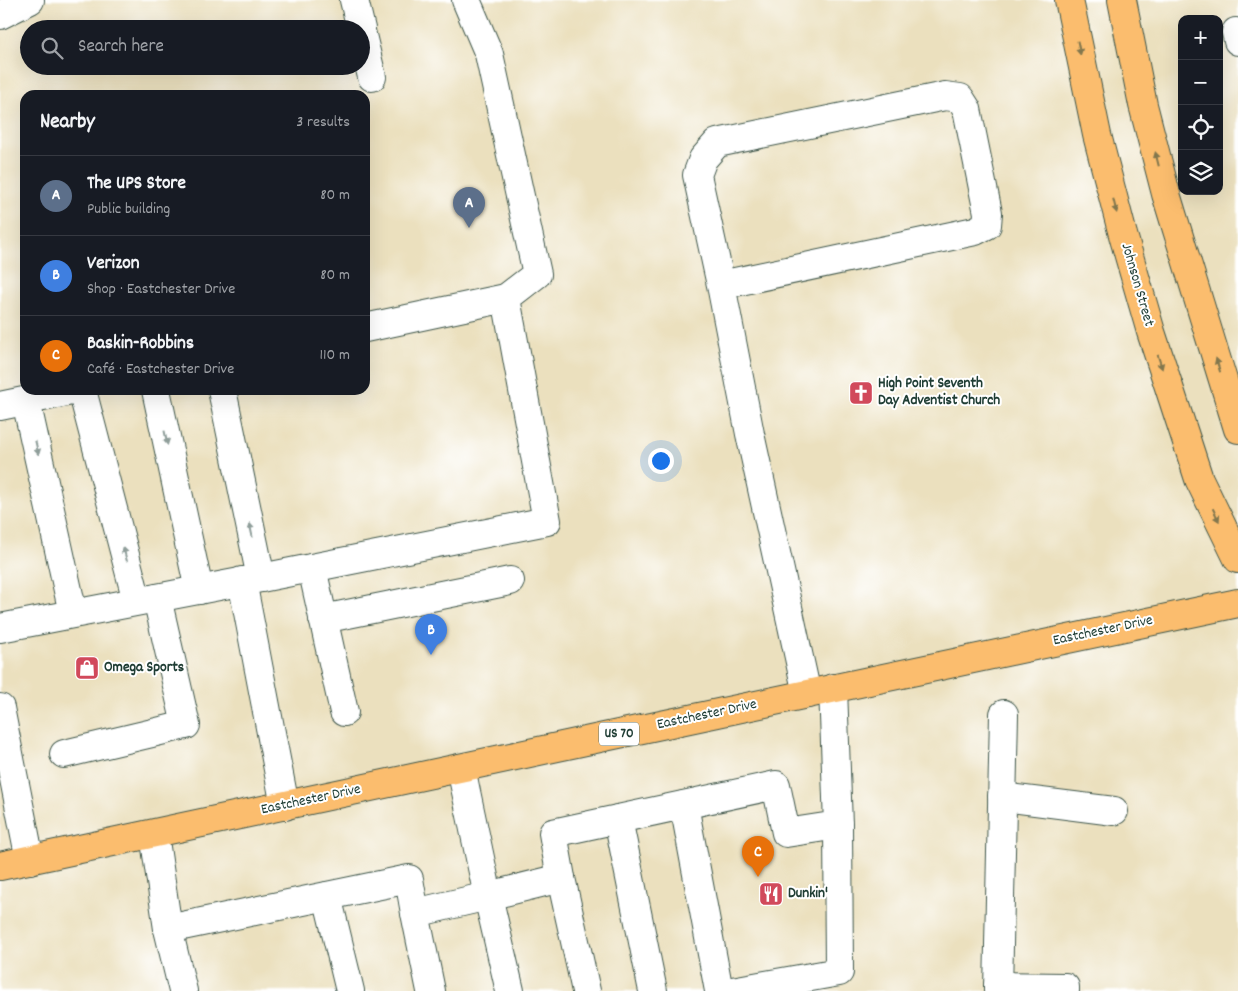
<!DOCTYPE html>
<html lang="en">
<head>
<meta charset="utf-8">
<style>
  :root { --surface:#171b24; --page:#242831; --text:#f1f3f6; --muted:#9ea1a6; --line:#363941; --accent:#0b8043 }
  body { margin:0; font-family:Dekko,sans-serif; background:var(--page); color:var(--text) }
  .controls { position:absolute; right:15px; top:15px; display:grid; overflow:hidden; border-radius:10px; box-shadow:0 5px 20px #0002 }
  .controls button { width:45px; height:45px; display:grid; place-items:center; padding:0; border:0; border-bottom:1px solid var(--line); background:var(--surface); color:var(--text); font:25px sans-serif }
  .you { position:absolute; left:660px; top:460px; width:18px; height:18px; margin:-12px; border:4px solid #fff; border-radius:50%; background:#1a73e8; box-shadow:0 0 0 8px #1a73e833 }
  .badge { display:grid; place-items:center; width:32px; height:32px; border-radius:50%; background:var(--accent); color:#fff; font-size:16px; font-weight:700 }
  .pin { position:absolute; translate:-50% -41px; filter:drop-shadow(0 1px 2px #0008) }
  .pin::after { content:''; position:absolute; top:26px; width:18px; height:15px; background:inherit; clip-path:polygon(0 0,100% 0,50% 100%) }
  .list { margin:0; padding:0; list-style:none }
  h2 { display:flex; justify-content:space-between; align-items:center; height:65px; margin:0; padding:0 20px; font-size:21px }
  h2 small { font-size:16px; font-weight:400; color:var(--muted) }
  .list li { display:grid; grid-template-columns:32px 1fr auto; gap:15px; align-items:center; box-sizing:border-box; height:80px; padding:0 20px; border-top:1px solid var(--line) }
  .list b { display:block; font-size:19px; white-space:nowrap }
  .list p { margin:0; font-size:16px; white-space:nowrap; color:var(--muted) }
  .list em { font-size:16px; font-style:normal; color:var(--muted) }
  .icon { flex:none; width:28px; height:28px; fill:none; stroke:currentColor; stroke-width:2; stroke-linecap:round; stroke-linejoin:round }
  .map { position:relative; flex:none; width:1238px; height:991px; overflow:hidden }
  .search { position:absolute; background:var(--surface); box-shadow:0 5px 20px #0002; left:20px; top:20px; width:350px; height:55px; display:flex; align-items:center; gap:12px; box-sizing:border-box; padding:0 18px; border-radius:28px; color:var(--muted); font-size:19px }
  .panel { position:absolute; background:var(--surface); box-shadow:0 5px 20px #0002; left:20px; top:90px; width:350px; height:305px; border-radius:15px }
  .map>svg:first-child { display:block }
</style>
</head>
<body>
<div class="map">
<svg width="1238" height="991" viewBox="0 0 1238 991">
  <rect width="100%" height="100%" fill="#fff"/>
  <filter id="ink" filterUnits="userSpaceOnUse"><feTurbulence type="fractalNoise" baseFrequency=".02" numOctaves="2"/><feDisplacementMap in="SourceGraphic" scale="10" xChannelSelector="R" yChannelSelector="G"/><feConvolveMatrix kernelMatrix="1 2 1 2 8 2 1 2 1" color-interpolation-filters="sRGB"/></filter>
  <filter id="wash" filterUnits="userSpaceOnUse"><feTurbulence type="fractalNoise" baseFrequency=".0096" numOctaves="4" result="noise"/><feDisplacementMap in="SourceGraphic" scale="20" xChannelSelector="R" yChannelSelector="G"/><feGaussianBlur stdDeviation="1.12" result="paint"/><feColorMatrix in="noise" values="0 0 0 0 0 0 0 0 0 0 0 0 0 0 0 0 0 1.4 0 .05"/><feComposite in="paint" operator="in"/></filter>
  <g filter="url(#wash)">
    <rect width="100%" height="100%" fill="#ebe0be"/>
  </g>
  <g filter="url(#ink)">
    <g fill="none" stroke-linecap="round" stroke-linejoin="round">
      <defs>
        <g id="minor">
          <path d="M354,0L361,29"/>
          <path d="M0,15L30,0"/>
          <path d="M361,31L372,77"/>
          <path d="M1236,32L1238,41"/>
          <path d="M721,285L975,231L987,225L988,213L967,109L960,98L945,96L717,143L703,159L697,175L721,285L750,434L807,694"/>
          <path d="M365,328L506,298"/>
          <path d="M82,390L137,601"/>
          <path d="M156,390L199,590"/>
          <path d="M222,390L261,578"/>
          <path d="M26,401L73,613"/>
          <path d="M0,406L76,390"/>
          <path d="M312,568L344,712"/>
          <path d="M242,581L285,806"/>
          <path d="M323,619L510,581"/>
          <path d="M0,628L261,578L547,521L506,298L537,274L489,54L466,0"/>
          <path d="M0,708L30,860"/>
          <path d="M64,754L186,725L157,598"/>
          <path d="M1002,797L1114,811"/>
          <path d="M684,805L719,991"/>
          <path d="M618,819L653,991"/>
          <path d="M154,834L168,929L183,991"/>
          <path d="M561,878L586,991"/>
          <path d="M327,896L350,991"/>
          <path d="M415,913L431,991"/>
          <path d="M168,929L409,879L415,913L488,896L461,768"/>
          <path d="M998,986L1065,987V991"/>
          <path d="M510,991L488,896L561,878L553,833L776,785L786,833L838,825L833,688"/>
          <path d="M732,991L839,972L838,825"/>
          <path d="M998,991L1004,714"/>
        </g>
        <g id="major">
          <path d="M1069,0L1097,135L1123,235L1151,332L1199,479L1238,559"/>
          <path d="M1122,0L1143,105L1166,194L1238,429"/>
          <path d="M0,866L609,736L1238,603"/>
        </g>
      </defs>
      <use href="#minor" stroke="#3e5549" stroke-width="30"/>
      <use href="#major" stroke="#3e5549" stroke-width="30"/>
      <use href="#minor" stroke="#fff" stroke-width="28"/>
      <use href="#major" stroke="#fbbd6e" stroke-width="28"/>
    </g>
    <defs><path id="oneway-solid" d="M-6-.8H1V-3.2L6.5 0L1 3.2V.8H-6Z" transform="scale(1.25)"/></defs>
    <g fill="#82774e">
      <use href="#oneway-solid" transform="translate(1079 48) rotate(78)"/>
      <use href="#oneway-solid" transform="translate(1157 159) rotate(-104)"/>
      <use href="#oneway-solid" transform="translate(1115 206) rotate(76)"/>
      <use href="#oneway-solid" transform="translate(1160 362) rotate(72)"/>
      <use href="#oneway-solid" transform="translate(1218 365) rotate(-107)"/>
      <use href="#oneway-solid" transform="translate(1216 515) rotate(64)"/>
    </g>
    <g fill="#8f9e9a">
      <use href="#oneway-solid" transform="translate(166 438) rotate(78)"/>
      <use href="#oneway-solid" transform="translate(37 448) rotate(77)"/>
      <use href="#oneway-solid" transform="translate(251 530) rotate(-102)"/>
      <use href="#oneway-solid" transform="translate(125 554) rotate(-105)"/>
    </g>
  </g>
  <defs>
    <symbol id="church-square" viewBox="-11 -11 22 22"><rect x="-9" y="-9" width="18" height="18" rx="4" fill="#d1495b" stroke="#fff"/><path d="M-1.2-6h2.4v3.5h3.3v2.4h-3.3V6h-2.4V-.1h-3.3v-2.4h3.3Z" fill="#fff"/></symbol>
    <symbol id="shop-square" viewBox="-11 -11 22 22"><rect x="-9" y="-9" width="18" height="18" rx="4" fill="#d1495b" stroke="#fff"/><path d="M-5-2.5h2.3a2.7 3.5 0 0 1 5.4 0H5L5.5 6h-11ZM-1.5-2.5h3a1.5 2.3 0 0 0-3 0Z" fill="#fff"/></symbol>
    <symbol id="restaurant-square" viewBox="-11 -11 22 22"><rect x="-9" y="-9" width="18" height="18" rx="4" fill="#d1495b" stroke="#fff"/><path d="M-5-6h1v4h1v-4h1v4h1v-4h1v5L-1.5 .5V6h-2V.5L-5-1ZM5-6V6H3V1.5H1.5Q1.5-4 5-6Z" fill="#fff"/></symbol>
  </defs>
  <g fill-rule="evenodd">
    <use href="#church-square" x="847" y="379" width="28" height="28"/>
    <use href="#shop-square" x="73" y="654" width="28" height="28"/>
    <use href="#restaurant-square" x="757" y="880" width="28" height="28"/>
  </g>
  <g text-anchor="middle" dominant-baseline="central" stroke-width="4" stroke-linejoin="round" paint-order="stroke">
    <rect fill="#fff" stroke="#627771" stroke-width="1" x="599" y="722.5" width="40" height="23" rx="4"/>
    <g font-size="14" font-weight="bold" fill="#1f3d34">
      <text x="619" y="734">US 70</text>
    </g>
    <g font-size="15" fill="#1f3d34" stroke="#fff">
      <text transform="translate(1137 285) rotate(74)">Johnson Street</text>
      <text transform="translate(1103 631) rotate(-12)">Eastchester Drive</text>
      <text transform="translate(707 715) rotate(-12)">Eastchester Drive</text>
      <text transform="translate(311 800) rotate(-12)">Eastchester Drive</text>
    </g>
    <g font-size="15" font-weight="bold" fill="#1f3d34" stroke="#fff" text-anchor="start">
      <text x="878" y="384">High Point Seventh<tspan x="878" dy="17">Day Adventist Church</tspan></text>
      <text x="104" y="668">Omega Sports</text>
      <text x="788" y="894">Dunkin'</text>
    </g>
  </g>
</svg>
<div class="controls">
<button>+</button>
<button>−</button>
<button><svg class="icon" aria-label="locate" viewBox="0 0 24 24"><circle cx="12" cy="12" r="6"/><path d="M12 2v4M12 18v4M2 12h4M18 12h4"/></svg></button>
<button><svg class="icon" aria-label="layers" viewBox="0 0 24 24"><path d="M12 4l9 5-9 5-9-5zM3 14l9 5 9-5"/></svg></button>
</div>
<div class="you"></div>
<div class="pin badge" style="left:469px;top:228px;background:#5c6f8a">A</div>
<div class="pin badge" style="left:431px;top:655px;background:#3f7fe0">B</div>
<div class="pin badge" style="left:758px;top:877px;background:#e8710a">C</div>
<div class="search"><svg class="icon" aria-label="search" viewBox="0 0 24 24"><circle cx="10" cy="10" r="6"/><path d="M15 15l6 6"/></svg>Search here</div>
<section class="panel">
<h2>Nearby<small>3 results</small></h2>
<ul class="list">
<li><span class="badge" style="background:#5c6f8a">A</span><div><b>The UPS Store</b><p>Public building</p></div><em>80 m</em></li>
<li><span class="badge" style="background:#3f7fe0">B</span><div><b>Verizon</b><p>Shop · Eastchester Drive</p></div><em>80 m</em></li>
<li><span class="badge" style="background:#e8710a">C</span><div><b>Baskin-Robbins</b><p>Café · Eastchester Drive</p></div><em>110 m</em></li>
</ul>
</section>
</div>
</body>
</html>
